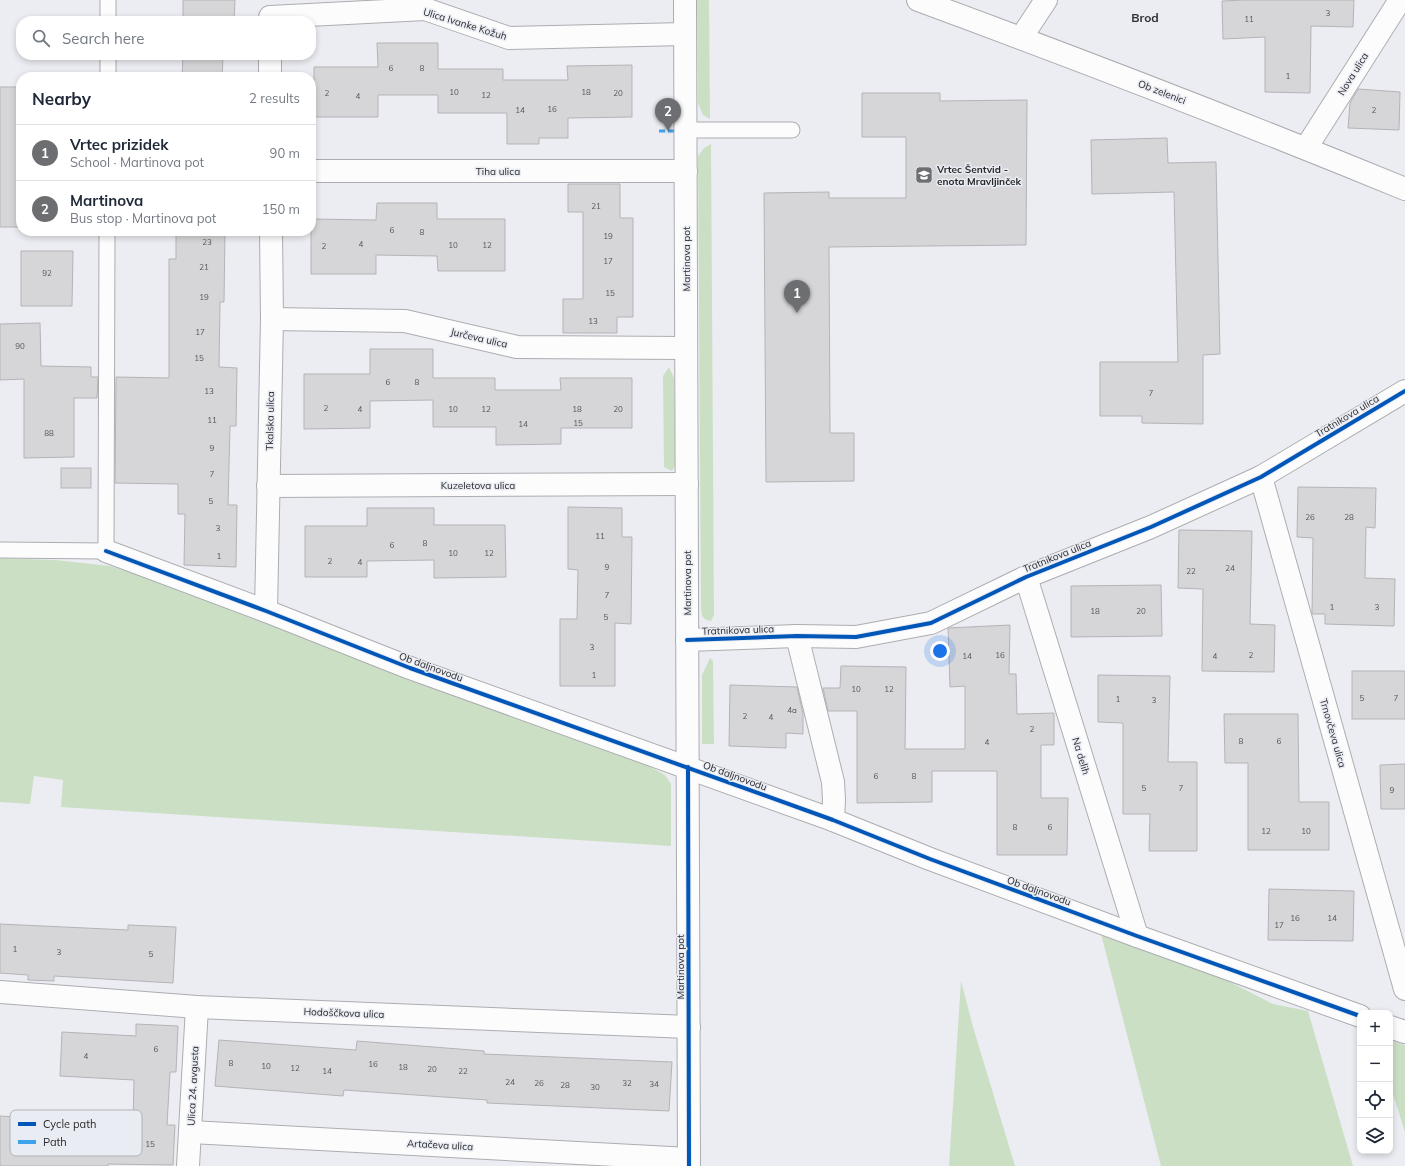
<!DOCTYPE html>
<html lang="en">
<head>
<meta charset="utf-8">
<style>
  :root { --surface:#fff; --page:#f2f2f3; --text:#1f2937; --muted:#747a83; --line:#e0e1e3; --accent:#6d6e71 }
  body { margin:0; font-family:Mulish,sans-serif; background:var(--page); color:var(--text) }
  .controls { position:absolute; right:12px; bottom:12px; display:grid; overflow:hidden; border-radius:8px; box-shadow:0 2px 6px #0003 }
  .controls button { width:36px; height:36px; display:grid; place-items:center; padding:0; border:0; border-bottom:1px solid var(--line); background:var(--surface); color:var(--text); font:20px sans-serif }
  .you { position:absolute; left:940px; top:651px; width:14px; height:14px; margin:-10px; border:3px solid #fff; border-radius:50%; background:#1a73e8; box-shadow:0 0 0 6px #1a73e833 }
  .badge { display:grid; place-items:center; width:26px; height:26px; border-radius:50%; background:var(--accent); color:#fff; font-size:13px; font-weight:700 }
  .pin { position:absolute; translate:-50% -33px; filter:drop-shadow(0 1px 2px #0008) }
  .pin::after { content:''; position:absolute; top:21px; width:14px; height:12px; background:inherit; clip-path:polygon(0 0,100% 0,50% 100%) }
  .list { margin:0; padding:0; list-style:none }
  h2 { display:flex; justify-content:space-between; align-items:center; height:52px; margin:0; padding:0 16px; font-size:17px }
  h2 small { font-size:13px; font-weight:400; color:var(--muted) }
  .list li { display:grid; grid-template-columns:26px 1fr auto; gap:12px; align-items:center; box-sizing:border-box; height:56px; padding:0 16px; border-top:1px solid var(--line) }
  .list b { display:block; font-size:15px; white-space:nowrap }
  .list p { margin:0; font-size:13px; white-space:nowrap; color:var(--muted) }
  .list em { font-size:13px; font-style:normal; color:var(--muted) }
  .icon { flex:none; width:22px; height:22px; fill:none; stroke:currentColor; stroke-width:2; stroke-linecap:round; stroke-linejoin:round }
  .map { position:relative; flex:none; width:1405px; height:1166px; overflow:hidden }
  .search { position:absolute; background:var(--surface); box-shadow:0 2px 6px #0003; left:16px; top:16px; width:300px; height:44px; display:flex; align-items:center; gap:10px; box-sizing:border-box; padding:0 14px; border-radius:16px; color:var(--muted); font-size:15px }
  .panel { position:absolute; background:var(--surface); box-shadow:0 2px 6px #0003; left:16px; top:72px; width:300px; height:164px; border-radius:16px }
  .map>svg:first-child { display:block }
</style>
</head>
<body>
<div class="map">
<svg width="1405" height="1166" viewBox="0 0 1405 1166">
  <rect width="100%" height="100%" fill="#ecedf2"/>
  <g fill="#cbdfc5">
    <path d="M697,0H709L710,119L703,115L698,103Z"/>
    <path d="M711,144L714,615L711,621L706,620L702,616L701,608L698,156L704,148Z"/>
    <path d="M669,367L674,378L676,455L675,466L672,471L664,467L663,376Z"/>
    <path d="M0,558L55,560L110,566L164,582L632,757L665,775L671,784V846L61,807L63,780L34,776L30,804L0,802Z"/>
    <path d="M710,658L713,661L714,744H702V675Z"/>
    <path d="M1101,934L1220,977L1273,1004L1308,1011L1353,1166H1161Z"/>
    <path d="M961,981L973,1027L1015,1166H949Z"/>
    <path d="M1390,1040L1405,1045V1132L1390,1085Z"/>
  </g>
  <g fill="#d6d6d9" stroke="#b4b3b7">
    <path d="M183,0H235L234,21H183Z"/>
    <path d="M1245,0H1354L1353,27L1311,26L1310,93L1265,92V37L1223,39L1222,1Z"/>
    <path d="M377,43H438V69H503V80H568L567,66L632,65V117L568,118V138H539V144H507V113H438V95H378V117H314V67H378Z"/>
    <path d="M183,55H234V58H223L222,77H182Z"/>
    <rect x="0" y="87" width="21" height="140"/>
    <path d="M1358,89L1400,92L1399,130L1348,128L1350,103Z"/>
    <path d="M862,93H940V101L1027,100L1026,245L829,247L830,433H854V481L766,482L764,193L829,192V198H906V137H862Z"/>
    <path d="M1167,138L1168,163L1216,162L1220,354L1203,355V424L1142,423V416H1100V362H1178L1174,192L1092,194L1091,140Z"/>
    <path d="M568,184H620V218H633V317H617V333H563V299H583V212H568Z"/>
    <path d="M377,203H437V219H505V271H438L437,256L376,255V274H311V219L376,220Z"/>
    <path d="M176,231H225L224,302H220L219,367L237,368L236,426H230L228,505H237L236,567L184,565L185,514H178V484L115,483L116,377L169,378V259H176Z"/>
    <path d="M21,251H73L72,306H21Z"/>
    <path d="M40,323L41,366L91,367V377H98L97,398H74V457L24,458V379L0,380V324Z"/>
    <path d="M370,349H433V378H495V390H561L560,378H632V428H561V444L496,445V427H433V400L370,401V428L304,429V374H370Z"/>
    <rect x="61" y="468" width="30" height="20"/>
    <path d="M1298,487L1376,488L1375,528L1366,527L1365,578L1395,579L1394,626L1325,624V614H1312L1313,538L1297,537Z"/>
    <path d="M568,507L622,508V537H632L631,624L615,623V686H560V619H577L578,570L568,569Z"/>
    <path d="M367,508H434V525H505L506,577L434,578V560L367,561V577H305V526H367Z"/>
    <path d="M1179,530L1252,531L1250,624L1275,625L1274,672L1202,671L1203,589L1178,588Z"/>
    <path d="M1161,585L1162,636L1071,637V586Z"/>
    <path d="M1010,625L1009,674H1016L1017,714L1054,713V745H1041V798H1068L1067,855H997V771H932V802L857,803V711H828L823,688H840L841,666L906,667L905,749H965V686L950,687L948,628Z"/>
    <rect x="1352" y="671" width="53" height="48"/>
    <path d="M1098,675L1170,676L1168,762H1197V851H1149L1150,814H1123V723L1098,722Z"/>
    <path d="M730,685L797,687L803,714V734L786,733V748L729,746Z"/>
    <path d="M1224,714H1298L1299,802H1329V850H1248V763H1225Z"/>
    <path d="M1405,764V809H1381L1380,765Z"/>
    <path d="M1269,889L1354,891L1353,941L1268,940Z"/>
    <path d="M0,924L128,930V925L176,927L173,983L54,976V981L28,980V975L0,973Z"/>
    <path d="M136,1024L178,1026L176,1072H170L167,1125H175L173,1165L108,1164V1166H0V1116L35,1118V1123L123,1128V1124H133L134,1080L60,1076L62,1032L136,1036Z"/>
    <path d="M219,1040L356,1050L357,1041L484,1051V1054L672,1062L669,1111L487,1103V1100L344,1090L343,1096L215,1086Z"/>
  </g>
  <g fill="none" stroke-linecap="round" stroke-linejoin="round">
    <defs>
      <g id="service">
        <path d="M108,21V0"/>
        <path d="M108,77V55"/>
        <path d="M685,130H792"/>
        <path d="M0,550L106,551L107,231"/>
      </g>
      <g id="minor">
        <path d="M685,0L689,1166"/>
        <path d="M918,0C1081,60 1244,123 1405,189"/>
        <path d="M270,17L425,9L509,38L685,34"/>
        <path d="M1021,38L1046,0"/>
        <path d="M270,55V77"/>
        <path d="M1306,148L1400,0"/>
        <path d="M311,171H686"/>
        <path d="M272,319L405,321L517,347L686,348"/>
        <path d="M1261,477L1405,989"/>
        <path d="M268,486L687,484"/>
        <path d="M106,551L266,611L410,668L833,820L930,859L1137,936L1360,1016"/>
        <path d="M1026,577L1137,936"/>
        <path d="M266,611L272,319L271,231"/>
        <path d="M797,636L833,782L834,800L833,820"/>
        <path d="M687,640L797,636L856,637L931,623L1026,577L1151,527L1261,477L1405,391"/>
        <path d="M0,992L197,1007L689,1027"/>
        <path d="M1390,1027L1405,1032"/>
        <path d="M191,1132L689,1159"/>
        <path d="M188,1166L197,1007"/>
      </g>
    </defs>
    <use href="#service" stroke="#acadb1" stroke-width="17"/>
    <use href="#minor" stroke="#acadb1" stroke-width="24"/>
    <use href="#service" stroke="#fcfcfd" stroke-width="15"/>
    <use href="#minor" stroke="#fcfcfd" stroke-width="22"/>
    <path stroke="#3ea3eb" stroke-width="3" stroke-dasharray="6 3" stroke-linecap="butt" d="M659,131H674"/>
    <defs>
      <g id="cycleway">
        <path d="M106,551L266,611L410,668L833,820L930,859L1137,936L1360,1016"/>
        <path d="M687,640L797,636L856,637L931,623L1026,577L1151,527L1261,477L1405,391"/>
        <path d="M688,767L689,1166"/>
      </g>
    </defs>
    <use href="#cycleway" stroke="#eaecf4" stroke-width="6"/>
    <use href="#cycleway" stroke="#0057b8" stroke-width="4"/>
  </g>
  <defs>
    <symbol id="school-square" viewBox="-11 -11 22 22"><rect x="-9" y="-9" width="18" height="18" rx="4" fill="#6d6e71" stroke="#eaecf4"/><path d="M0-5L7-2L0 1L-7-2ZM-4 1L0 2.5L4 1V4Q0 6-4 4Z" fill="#fff"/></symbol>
  </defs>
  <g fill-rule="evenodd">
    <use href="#school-square" x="914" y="165" width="20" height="20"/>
  </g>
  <g text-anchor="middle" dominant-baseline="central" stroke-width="3" stroke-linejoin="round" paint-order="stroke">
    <g font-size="8" fill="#555658">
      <text x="1328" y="13">3</text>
      <text x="1249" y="19">11</text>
      <text x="391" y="68">6</text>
      <text x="422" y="68">8</text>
      <text x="1288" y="76">1</text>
      <text x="454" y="92">10</text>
      <text x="586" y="92">18</text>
      <text x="327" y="93">2</text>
      <text x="618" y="93">20</text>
      <text x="486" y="95">12</text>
      <text x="358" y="96">4</text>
      <text x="552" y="109">16</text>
      <text x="520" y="110">14</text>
      <text x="1374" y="110">2</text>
      <text x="596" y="206">21</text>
      <text x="392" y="230">6</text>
      <text x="422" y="232">8</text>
      <text x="608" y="236">19</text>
      <text x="207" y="242">23</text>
      <text x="361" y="244">4</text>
      <text x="453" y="245">10</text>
      <text x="487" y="245">12</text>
      <text x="324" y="246">2</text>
      <text x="608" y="261">17</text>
      <text x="204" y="267">21</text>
      <text x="47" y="273">92</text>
      <text x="610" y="293">15</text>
      <text x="204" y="297">19</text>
      <text x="593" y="321">13</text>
      <text x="200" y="332">17</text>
      <text x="20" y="346">90</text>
      <text x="199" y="358">15</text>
      <text x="388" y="382">6</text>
      <text x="417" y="382">8</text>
      <text x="209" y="391">13</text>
      <text x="1151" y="393">7</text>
      <text x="326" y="408">2</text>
      <text x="360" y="409">4</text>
      <text x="453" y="409">10</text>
      <text x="486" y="409">12</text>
      <text x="577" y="409">18</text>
      <text x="618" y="409">20</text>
      <text x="212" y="420">11</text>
      <text x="578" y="423">15</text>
      <text x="523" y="424">14</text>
      <text x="49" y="433">88</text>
      <text x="212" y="448">9</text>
      <text x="212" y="474">7</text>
      <text x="211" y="501">5</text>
      <text x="1310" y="517">26</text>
      <text x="1349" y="517">28</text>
      <text x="218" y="528">3</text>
      <text x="600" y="536">11</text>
      <text x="425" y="543">8</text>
      <text x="392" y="545">6</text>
      <text x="453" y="553">10</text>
      <text x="489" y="553">12</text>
      <text x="219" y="556">1</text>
      <text x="330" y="561">2</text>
      <text x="360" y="562">4</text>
      <text x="607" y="567">9</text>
      <text x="1230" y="568">24</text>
      <text x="1191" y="571">22</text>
      <text x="607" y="595">7</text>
      <text x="1332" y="607">1</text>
      <text x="1377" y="607">3</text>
      <text x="1095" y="611">18</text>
      <text x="1141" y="611">20</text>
      <text x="606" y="617">5</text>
      <text x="592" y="647">3</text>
      <text x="1000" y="655">16</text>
      <text x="1251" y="655">2</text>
      <text x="967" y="656">14</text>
      <text x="1215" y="656">4</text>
      <text x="594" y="675">1</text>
      <text x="856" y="689">10</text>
      <text x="889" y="689">12</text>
      <text x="1362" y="698">5</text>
      <text x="1396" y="698">7</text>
      <text x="1118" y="699">1</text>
      <text x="1154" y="700">3</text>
      <text x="792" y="710">4a</text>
      <text x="745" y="716">2</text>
      <text x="771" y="717">4</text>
      <text x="1032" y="729">2</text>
      <text x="1241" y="741">8</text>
      <text x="1279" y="741">6</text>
      <text x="987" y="742">4</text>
      <text x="876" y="776">6</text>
      <text x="914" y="776">8</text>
      <text x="1144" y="788">5</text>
      <text x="1181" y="788">7</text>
      <text x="1392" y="790">9</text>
      <text x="1015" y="827">8</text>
      <text x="1050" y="827">6</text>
      <text x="1266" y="831">12</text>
      <text x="1306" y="831">10</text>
      <text x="1295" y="918">16</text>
      <text x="1332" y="918">14</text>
      <text x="1279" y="925">17</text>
      <text x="15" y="949">1</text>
      <text x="59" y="952">3</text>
      <text x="151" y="954">5</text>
      <text x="156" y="1049">6</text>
      <text x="86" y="1056">4</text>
      <text x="231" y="1063">8</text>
      <text x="373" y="1064">16</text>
      <text x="266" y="1066">10</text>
      <text x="403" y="1067">18</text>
      <text x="295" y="1068">12</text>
      <text x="432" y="1069">20</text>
      <text x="327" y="1071">14</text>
      <text x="463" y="1071">22</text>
      <text x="510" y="1082">24</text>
      <text x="539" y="1083">26</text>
      <text x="627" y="1083">32</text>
      <text x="654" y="1084">34</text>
      <text x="565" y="1085">28</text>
      <text x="595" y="1087">30</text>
      <text x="150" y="1144">15</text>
    </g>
    <g font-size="10" fill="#292a2c" stroke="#eaecf4">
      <text transform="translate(465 24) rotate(17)">Ulica Ivanke Kožuh</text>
      <text transform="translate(1353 74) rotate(-58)">Nova ulica</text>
      <text transform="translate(1162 92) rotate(21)">Ob zelenici</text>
      <text x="498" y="171">Tiha ulica</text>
      <text transform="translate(686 259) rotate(-90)">Martinova pot</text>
      <text transform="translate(479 338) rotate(13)">Jurčeva ulica</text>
      <text transform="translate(1347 416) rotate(-31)">Tratnikova ulica</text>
      <text transform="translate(270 421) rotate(-89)">Tkalska ulica</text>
      <text x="478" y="485">Kuzeletova ulica</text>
      <text transform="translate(1057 556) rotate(-22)">Tratnikova ulica</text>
      <text transform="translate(687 583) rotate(-90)">Martinova pot</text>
      <text transform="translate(738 630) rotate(-2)">Tratnikova ulica</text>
      <text transform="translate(431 667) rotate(20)">Ob daljnovodu</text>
      <text transform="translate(1333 733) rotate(74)">Trnovčeva ulica</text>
      <text transform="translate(1081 756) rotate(73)">Na delih</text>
      <text transform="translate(735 776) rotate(20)">Ob daljnovodu</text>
      <text transform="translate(1039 891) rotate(20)">Ob daljnovodu</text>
      <text transform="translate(680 967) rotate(-90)">Martinova pot</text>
      <text transform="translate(344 1013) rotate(2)">Hodoščkova ulica</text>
      <text transform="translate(193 1086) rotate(-87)">Ulica 24. avgusta</text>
      <text transform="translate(440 1145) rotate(3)">Artačeva ulica</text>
    </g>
    <g font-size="10" font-weight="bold" fill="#292a2c" stroke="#eaecf4" text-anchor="start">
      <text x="937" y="169">Vrtec Šentvid -<tspan x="937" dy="12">enota Mravljinček</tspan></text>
    </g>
    <g font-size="12" font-weight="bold" fill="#2f3137" stroke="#eaecf4">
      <text x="1145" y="17">Brod</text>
    </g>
  </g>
  <rect x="10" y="1110" width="132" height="46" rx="6" fill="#eaecf4" stroke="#b0b2b8" stroke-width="1"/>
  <rect x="18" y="1122" width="18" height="4" fill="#0057b8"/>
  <rect x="18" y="1140" width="18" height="4" fill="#3ea3eb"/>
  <g font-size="11" fill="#292a2c">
    <text x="43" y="1128">Cycle path</text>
    <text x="43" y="1146">Path</text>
  </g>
</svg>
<div class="controls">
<button>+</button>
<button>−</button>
<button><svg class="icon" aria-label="locate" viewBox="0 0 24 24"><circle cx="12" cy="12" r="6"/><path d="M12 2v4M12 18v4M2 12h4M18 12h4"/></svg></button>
<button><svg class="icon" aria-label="layers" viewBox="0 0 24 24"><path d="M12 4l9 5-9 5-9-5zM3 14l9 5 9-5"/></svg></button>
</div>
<div class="you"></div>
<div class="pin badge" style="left:797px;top:313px">1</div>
<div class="pin badge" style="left:668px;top:131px">2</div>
<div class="search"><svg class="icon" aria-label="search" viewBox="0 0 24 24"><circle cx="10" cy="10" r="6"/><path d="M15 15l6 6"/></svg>Search here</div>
<section class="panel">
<h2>Nearby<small>2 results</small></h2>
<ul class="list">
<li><span class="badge">1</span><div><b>Vrtec prizidek</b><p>School · Martinova pot</p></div><em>90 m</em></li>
<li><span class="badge">2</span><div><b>Martinova</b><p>Bus stop · Martinova pot</p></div><em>150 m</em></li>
</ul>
</section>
</div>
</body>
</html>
